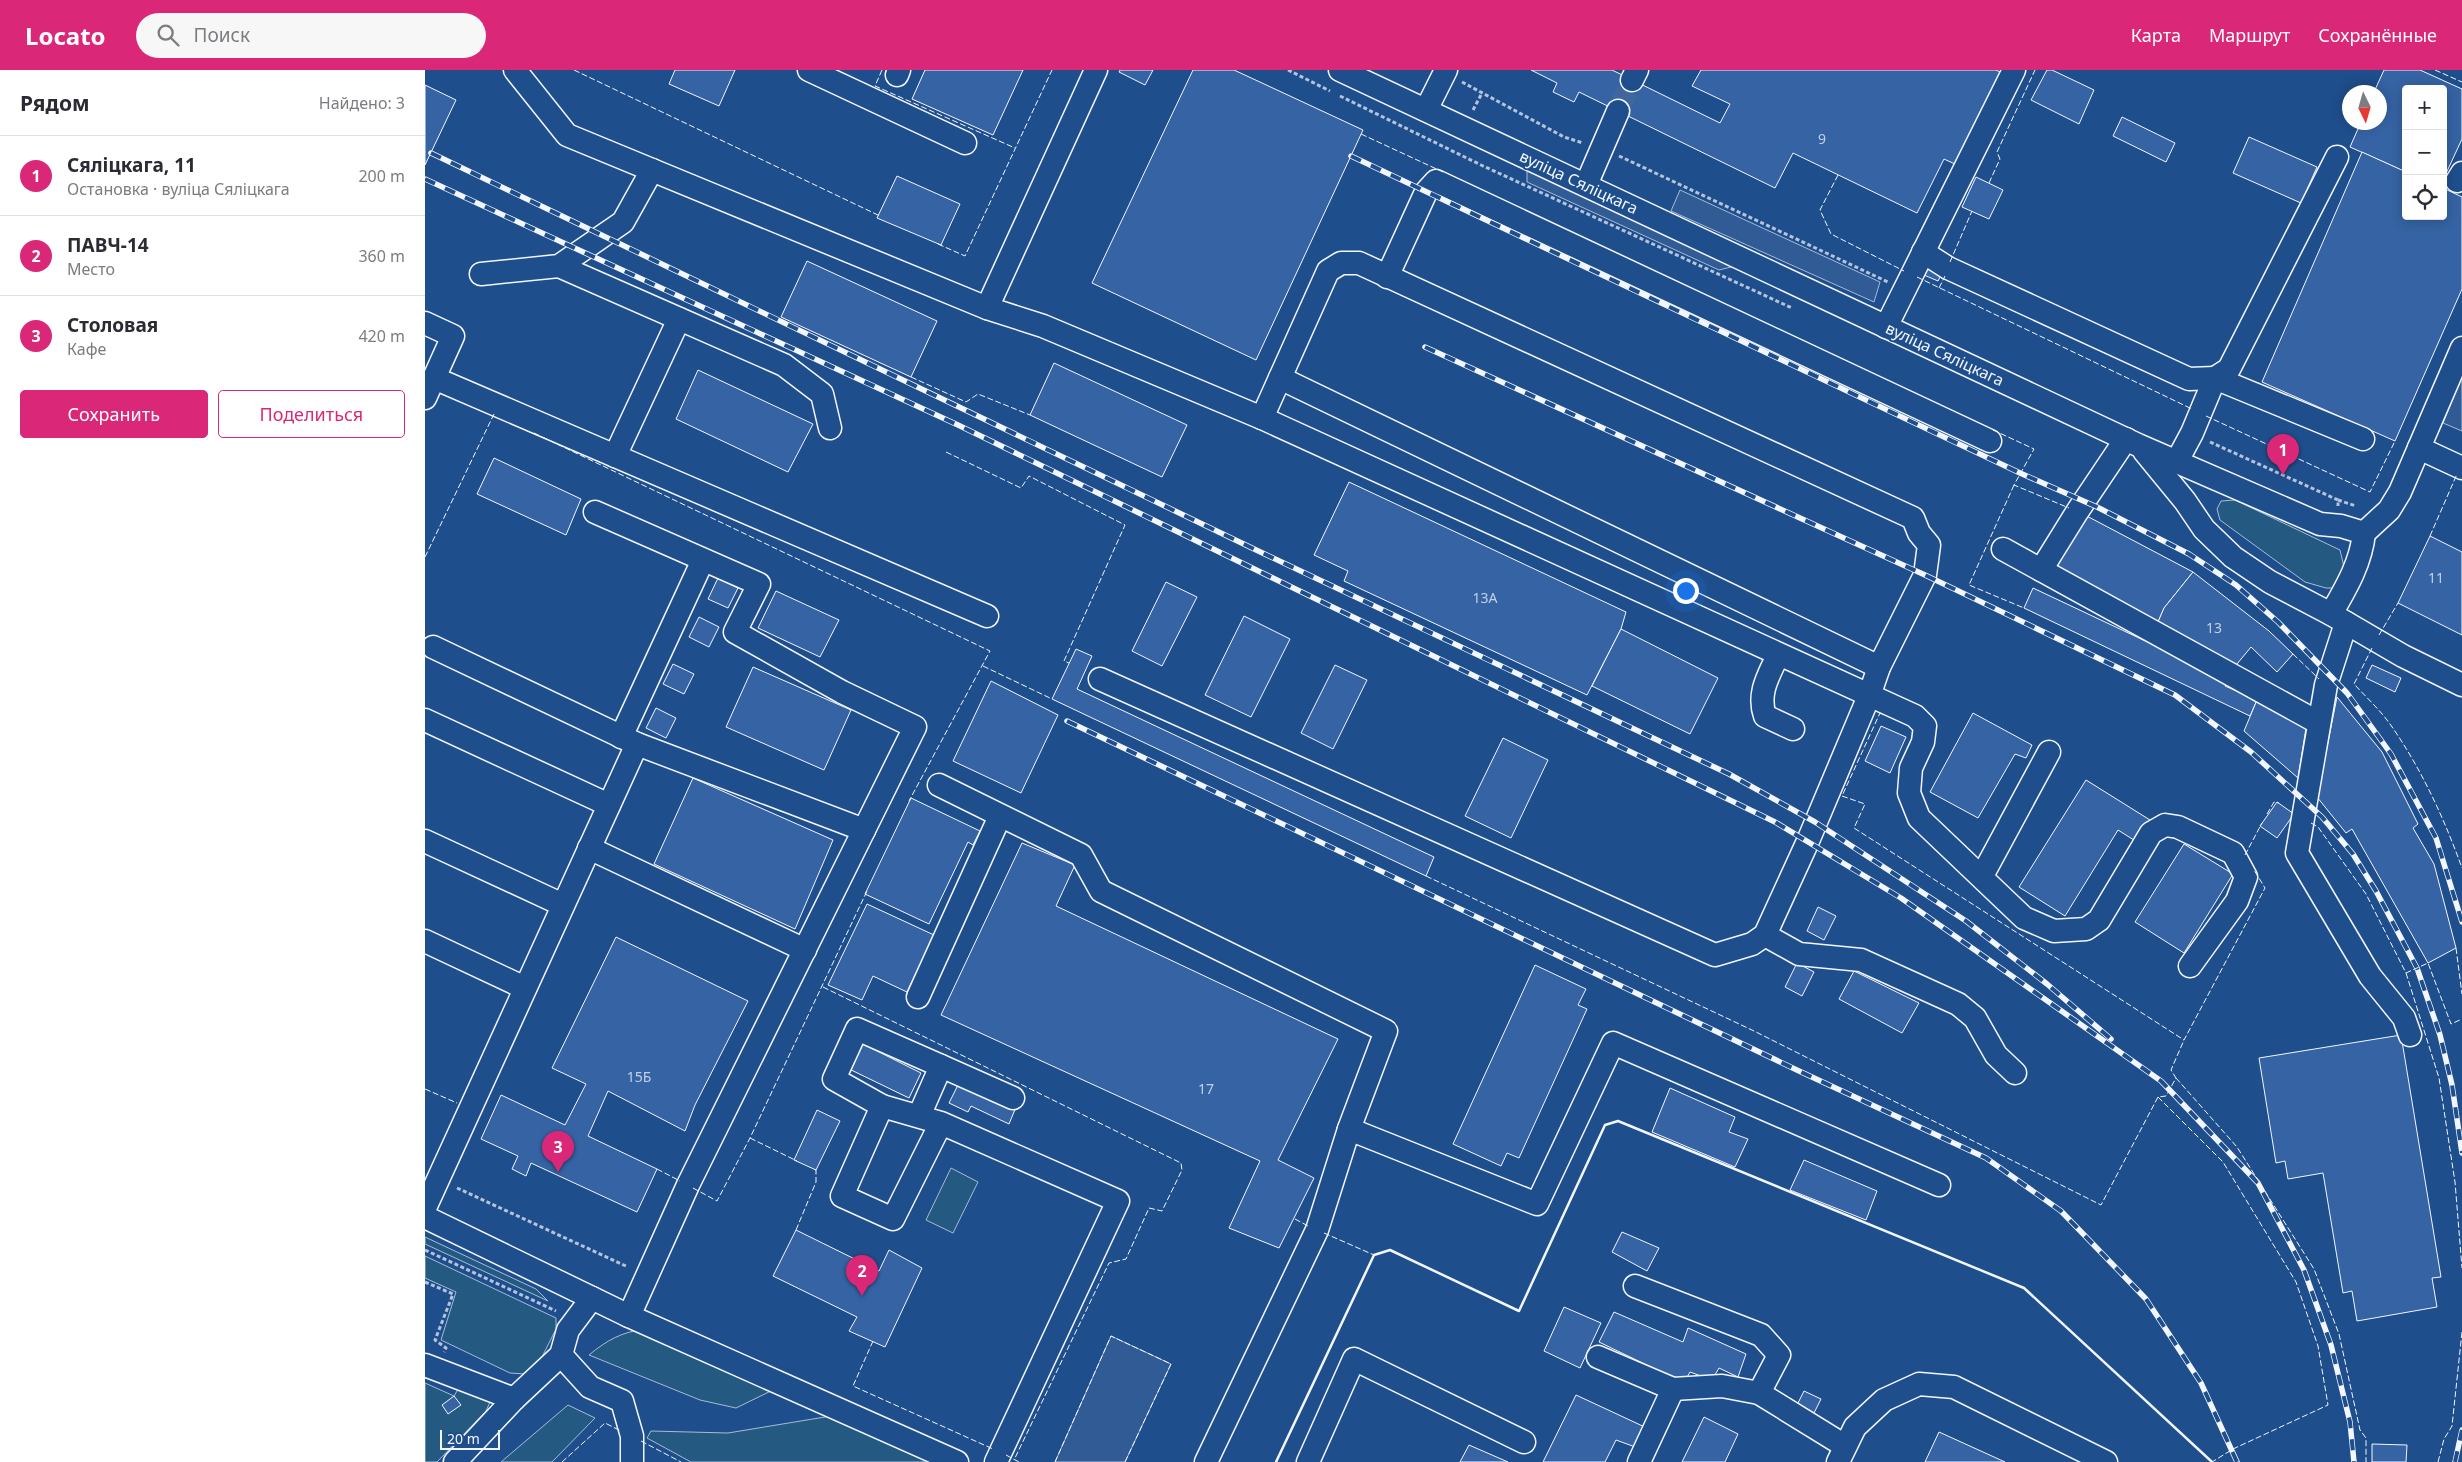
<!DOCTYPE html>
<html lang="ru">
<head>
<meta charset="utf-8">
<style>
  :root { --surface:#fff; --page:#f7f7f7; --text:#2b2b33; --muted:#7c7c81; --line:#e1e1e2; --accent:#db2777 }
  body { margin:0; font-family:"Noto Sans",sans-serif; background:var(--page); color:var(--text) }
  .controls { position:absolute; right:15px; top:15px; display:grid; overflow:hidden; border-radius:5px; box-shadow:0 2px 12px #0003 }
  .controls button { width:45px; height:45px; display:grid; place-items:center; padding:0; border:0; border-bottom:1px solid var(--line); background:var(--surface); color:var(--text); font:25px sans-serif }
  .compass { position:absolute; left:1917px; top:15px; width:45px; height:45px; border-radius:50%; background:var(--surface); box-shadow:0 2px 12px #0003; rotate:175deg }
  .scale { position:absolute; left:15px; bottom:12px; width:60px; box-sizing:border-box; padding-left:5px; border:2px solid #f2f6ff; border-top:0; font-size:14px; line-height:18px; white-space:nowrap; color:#f2f6ff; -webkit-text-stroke:4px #1f4e8c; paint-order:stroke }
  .you { position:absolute; left:1260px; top:520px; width:18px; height:18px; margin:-12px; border:4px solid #fff; border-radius:50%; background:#1a73e8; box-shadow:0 0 0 8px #1a73e833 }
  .badge { display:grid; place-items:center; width:32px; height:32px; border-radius:50%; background:var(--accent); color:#fff; font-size:16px; font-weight:700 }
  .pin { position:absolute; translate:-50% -41px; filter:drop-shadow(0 1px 2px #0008) }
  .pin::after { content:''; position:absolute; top:26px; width:18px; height:15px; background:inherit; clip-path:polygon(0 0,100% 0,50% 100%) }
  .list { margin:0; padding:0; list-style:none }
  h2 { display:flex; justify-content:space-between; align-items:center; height:65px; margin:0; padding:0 20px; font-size:21px }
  h2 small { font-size:16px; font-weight:400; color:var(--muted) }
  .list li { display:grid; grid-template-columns:32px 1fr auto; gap:15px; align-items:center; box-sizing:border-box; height:80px; padding:0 20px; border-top:1px solid var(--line) }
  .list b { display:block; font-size:19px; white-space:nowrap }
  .list p { margin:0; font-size:16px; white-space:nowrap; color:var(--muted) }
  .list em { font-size:16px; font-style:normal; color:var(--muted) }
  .actions { display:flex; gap:10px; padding:15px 20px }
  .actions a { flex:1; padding:11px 0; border:1px solid var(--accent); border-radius:5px; text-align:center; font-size:18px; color:var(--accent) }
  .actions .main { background:var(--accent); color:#fff }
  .icon { flex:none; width:28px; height:28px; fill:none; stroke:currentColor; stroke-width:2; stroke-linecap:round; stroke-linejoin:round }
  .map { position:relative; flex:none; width:2037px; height:1392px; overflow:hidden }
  header { display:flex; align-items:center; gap:30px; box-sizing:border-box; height:70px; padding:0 25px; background:var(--accent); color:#fff }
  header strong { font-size:24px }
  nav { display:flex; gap:28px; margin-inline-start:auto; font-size:18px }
  .search { width:350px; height:45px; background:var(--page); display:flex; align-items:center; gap:12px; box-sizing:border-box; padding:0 18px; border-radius:28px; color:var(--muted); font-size:19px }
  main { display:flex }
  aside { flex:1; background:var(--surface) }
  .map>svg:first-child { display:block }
</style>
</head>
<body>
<header>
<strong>Locato</strong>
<div class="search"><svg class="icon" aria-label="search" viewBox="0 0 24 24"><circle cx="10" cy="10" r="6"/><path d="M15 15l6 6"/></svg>Поиск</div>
<nav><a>Карта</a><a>Маршрут</a><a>Сохранённые</a></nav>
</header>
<main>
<aside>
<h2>Рядом<small>Найдено: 3</small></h2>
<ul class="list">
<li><span class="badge">1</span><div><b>Сяліцкага, 11</b><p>Остановка · вуліца Сяліцкага</p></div><em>200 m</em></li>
<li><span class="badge">2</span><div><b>ПАВЧ-14</b><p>Место</p></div><em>360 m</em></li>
<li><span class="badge">3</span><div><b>Столовая</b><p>Кафе</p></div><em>420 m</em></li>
</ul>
<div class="actions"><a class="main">Сохранить</a><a>Поделиться</a></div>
</aside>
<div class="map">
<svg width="2037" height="1392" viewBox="0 0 2037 1392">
  <rect width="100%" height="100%" fill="#1f4e8c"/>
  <g fill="#245a82" stroke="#a8bbd7">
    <path d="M1810,430L1915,480L1919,497L1911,518H1901L1880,512L1795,450L1792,439L1796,431Z"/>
    <path d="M526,1098L553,1112L528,1163L501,1150Z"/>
    <path d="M0,1167L111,1219L123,1231L0,1174Z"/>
    <path d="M0,1186L131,1248V1259L114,1293L100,1304L85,1303L16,1270L31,1222L0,1208Z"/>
    <path d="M220,1259L350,1319L311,1338L275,1330L164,1285C182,1270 197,1262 220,1259Z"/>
    <path d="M0,1313L29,1326L35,1316L65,1332L61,1341L12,1392H0Z"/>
    <path d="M143,1335L170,1348L127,1392H76Z"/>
    <path d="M406,1346L505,1392H266L222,1368L226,1361L303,1363Z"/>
  </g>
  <g fill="#305b95" stroke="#a8bbd7">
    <path d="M1102,98L1318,194L1294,200L1102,112Z"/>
    <path d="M1255,120L1455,212L1449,232L1246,141Z"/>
    <path d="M2037,307V361L2018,353Z"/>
    <path d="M686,1266L746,1294L700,1392H630Z"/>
  </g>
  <g fill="#3563a3" stroke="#f2f6ff">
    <path d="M250,0H310L294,36L244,14Z"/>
    <path d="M500,0H598L568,65L487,29Z"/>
    <path d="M695,0H728L720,15L694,2Z"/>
    <path d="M768,0H809L938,60L831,290L667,213Z"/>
    <path d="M1106,0H1187L1295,53L1305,34L1267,16L1276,0H1571L1577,3L1532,95L1519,89L1492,143L1368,83L1350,118L1154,22L1149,32L1128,22L1132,13Z"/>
    <path d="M1622,0H1627L1669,20L1654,54L1606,30Z"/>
    <path d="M1959,0H1995L2037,19V69L2018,110V19H1981V102L1925,77L1936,52H1954V22H1949Z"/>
    <path d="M0,15L31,30L0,95Z"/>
    <path d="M1697,47L1750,73L1741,92L1688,66Z"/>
    <path d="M1824,67L1892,97L1876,133L1808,103Z"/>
    <path d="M1937,82L1981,102V146H2018V118L2037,127V219L1970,371L1837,312Z"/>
    <path d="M472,106L535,134L516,175L452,148Z"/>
    <path d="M1551,107L1578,120L1564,149L1537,137Z"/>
    <path d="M382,191L512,251L486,307L356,247Z"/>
    <path d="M1503,195L1518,201L1513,211L1499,205Z"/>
    <path d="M629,293L762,355L737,407L605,345Z"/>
    <path d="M273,300L388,354L363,402L251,349Z"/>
    <path d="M69,388L156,429L141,465L52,424Z"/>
    <path d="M924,412L1201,542L1196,559L1162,625L919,511L923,501L889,485Z"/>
    <path d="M1658,444L1768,502L1739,538L1733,552L1631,498Z"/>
    <path d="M2005,466L2037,482V565L1973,533Z"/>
    <path d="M1768,502L1844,561L1868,584L1852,602L1826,577L1807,600L1733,552L1739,538Z"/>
    <path d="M293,508L313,518L303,538L283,529Z"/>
    <path d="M741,512L772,527L737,596L707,581Z"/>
    <path d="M1608,518L1803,610L1800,616L1832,630L1825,646L1599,538Z"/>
    <path d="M351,521L414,550L395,587L333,558Z"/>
    <path d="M819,546L865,569L826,647L780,625Z"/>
    <path d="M274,547L294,557L284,577L264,567Z"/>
    <path d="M1196,559L1293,608L1265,664L1167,616Z"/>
    <path d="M651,579L667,586L652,619L1009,787L1001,806L627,629Z"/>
    <path d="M248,594L269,604L259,624L238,614Z"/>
    <path d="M910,595L942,610L908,679L876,663Z"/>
    <path d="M1947,595L1976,608L1970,622L1941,608Z"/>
    <path d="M328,597L426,640L399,700L301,657Z"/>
    <path d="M566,611L633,645L596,723L528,691Z"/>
    <path d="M1912,627L1957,682L1993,754L1988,758L2009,794L2031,878L2003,893L1927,759L1921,763L1892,727Z"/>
    <path d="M1832,630L1881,658L1873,708L1819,661Z"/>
    <path d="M231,638L251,648L241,668L221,658Z"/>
    <path d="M1548,643L1607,675L1601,688L1590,684L1553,748L1505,722Z"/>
    <path d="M1456,656L1481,667L1465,703L1440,691Z"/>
    <path d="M1078,668L1123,690L1086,768L1040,746Z"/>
    <path d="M268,708L408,770L370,859L229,794Z"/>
    <path d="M1661,710L1725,750L1712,772L1693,760L1640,846L1594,817Z"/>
    <path d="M486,728L555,761L548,775L543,772L504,854L440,824Z"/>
    <path d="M1852,732L1869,744L1852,768L1835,756Z"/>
    <path d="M597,773L650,795L631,836L913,969L853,1090L889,1108L854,1178L804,1158L835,1091L516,945Z"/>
    <path d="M1759,774L1808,804L1759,883L1710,852Z"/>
    <path d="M442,834L509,865L482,922L448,906L437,930L403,915Z"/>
    <path d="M1393,837L1411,846L1399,870L1382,861Z"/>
    <path d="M191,867L323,931L270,1035L260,1061L183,1021L163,1066L232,1099L212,1142L106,1093L101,1106L87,1099L93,1086L56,1069L76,1025L140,1055L161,1014L127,998Z"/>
    <path d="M1372,893L1389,902L1377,926L1360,917Z"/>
    <path d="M1110,895L1161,919L1153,935L1162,939L1094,1088L1082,1083L1076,1096L1028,1074Z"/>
    <path d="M1429,901L1494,933L1477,963L1414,929Z"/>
    <path d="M1976,965L2016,1207L2007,1208L2012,1237L1932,1251L1927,1221L1918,1223L1898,1103L1863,1109L1860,1091L1851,1093L1834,988Z"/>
    <path d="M432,971L496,1003L484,1028L420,997Z"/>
    <path d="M535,1011L591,1037L584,1054L546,1036L543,1042L524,1033Z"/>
    <path d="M1245,1018L1310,1047L1304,1062L1323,1069L1310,1097L1227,1062Z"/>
    <path d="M392,1040L415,1051L391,1100L369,1090Z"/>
    <path d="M1379,1090L1452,1121L1441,1150L1365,1120Z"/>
    <path d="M371,1160L454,1201L464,1180L497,1198L460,1277L424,1261L432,1247L348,1206Z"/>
    <path d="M1197,1162L1234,1178L1222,1201L1187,1182Z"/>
    <path d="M1139,1237L1176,1253L1155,1298L1119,1281Z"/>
    <path d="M1189,1242L1258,1272L1263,1258L1321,1284L1313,1307L1294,1298L1287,1310L1265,1302L1259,1313L1174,1272Z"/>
    <path d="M1379,1321L1396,1329L1388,1345L1371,1337Z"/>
    <path d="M1151,1325L1224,1359L1213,1378L1191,1370L1180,1392H1118Z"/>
    <path d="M29,1326L36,1335L23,1344L17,1335Z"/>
    <path d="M1279,1347L1313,1364L1300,1392H1257Z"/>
    <path d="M1514,1362L1580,1392H1500Z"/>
    <path d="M1947,1374L1982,1375L1981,1392H1947Z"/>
    <path d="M1044,1375L1083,1392H1035Z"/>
  </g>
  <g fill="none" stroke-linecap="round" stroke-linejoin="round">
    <path stroke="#3f679d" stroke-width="22" stroke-dasharray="22 11" stroke-linecap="butt" d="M1193,41L1207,10"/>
    <defs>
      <g id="minor">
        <path d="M90,0L142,65L562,238"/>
        <path d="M384,0L540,73"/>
        <path d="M671,0L562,238L618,256L837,348L1490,646L1500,656L1498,672L1486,698L1484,723L1494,748L1599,848L1629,861L1661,859L1674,850L1726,763L1740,755L1753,757L1808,783L1821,807L1812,831L1765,896"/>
        <path d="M915,0L1713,375L1895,454L1916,456L1939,463"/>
        <path d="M472,5L474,0"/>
        <path d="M1207,10L1212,0"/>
        <path d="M1001,40L1021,0"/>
        <path d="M2032,111L2037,103"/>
        <path d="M1161,115L1193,41"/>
        <path d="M1498,182L1523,198L1764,309L1790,308L1938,369"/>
        <path d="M134,196L359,295L397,324L405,358"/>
        <path d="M56,204L134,196L198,152L227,100"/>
        <path d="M962,207L1001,122L1011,111L1565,371"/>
        <path d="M0,253L28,266L0,328"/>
        <path d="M1461,257L1589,0"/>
        <path d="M9,308L562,546"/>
        <path d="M855,308L1454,597"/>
        <path d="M1994,378L2037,398"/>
        <path d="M1719,381L1760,431L1779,459L1808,487L1845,512L1906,544L1978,586L2037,615"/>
        <path d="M190,386L254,249"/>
        <path d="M1752,391L1767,363L1790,308L1804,299L1912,87"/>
        <path d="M170,442L334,514L310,562L417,622L490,657L439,760"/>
        <path d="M1939,463L1964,440L1975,422L2037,278"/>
        <path d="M1578,479L1894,653"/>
        <path d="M1616,500L1652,442L1701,369"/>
        <path d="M1906,544C1921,518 1936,493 1939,463"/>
        <path d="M1921,553L1901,615L1872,783L1945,906L1979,948L1985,965"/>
        <path d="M8,577L212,674"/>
        <path d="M1353,585C1344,605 1332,623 1340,646L1368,659"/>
        <path d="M675,609L1290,885L1327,874L1340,865L1383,771L1444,626L1454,597L1500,505L1504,475L1494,463L1488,448L934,193H916L903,201L837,348"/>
        <path d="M0,650L184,735"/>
        <path d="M196,667L278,490"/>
        <path d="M514,715L656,785L676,821L961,961L924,1059L892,1160L781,1392"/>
        <path d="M0,771L138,835"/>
        <path d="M164,778L380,880"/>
        <path d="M1557,806L1624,682"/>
        <path d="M1340,865L1374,884L1436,890L1533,934L1550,948L1571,985L1590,1003"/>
        <path d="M0,871L100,918"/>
        <path d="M493,927L575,746"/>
        <path d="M516,996L588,1028"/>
        <path d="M457,1036L409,1009L432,959L516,996L494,1046"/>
        <path d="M516,1053L468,1149L417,1126L457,1036L516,1053L693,1131L571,1392"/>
        <path d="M924,1059L1112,1134L1188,973L1514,1115"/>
        <path d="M0,1138L212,674L439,760L263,1115L204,1246"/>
        <path d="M0,1147L204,1246L532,1392"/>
        <path d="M1210,1216L1336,1265L1354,1285L1334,1323"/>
        <path d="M136,1285L165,1317L197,1331L207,1366V1392"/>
        <path d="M1173,1287L1248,1319L1297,1316L1334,1323L1420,1376"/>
        <path d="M0,1295L89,1329"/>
        <path d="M30,1392L89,1329L136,1285L143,1260L167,1228"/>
        <path d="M883,1392L929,1289L1099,1372"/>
        <path d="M1214,1392L1248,1319"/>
        <path d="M1413,1392L1430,1357L1459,1330L1494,1314L1529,1317L1681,1392"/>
      </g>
    </defs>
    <use href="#minor" stroke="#f2f6ff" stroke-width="25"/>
    <g stroke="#b3c4dc" stroke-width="3" stroke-dasharray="4 2.5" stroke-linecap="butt">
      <path d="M863,0L905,21"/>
      <path d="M1037,12L1139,67L1158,73"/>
      <path d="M915,26L1056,95L1367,238"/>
      <path d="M1048,40L1057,23"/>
      <path d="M1194,86L1463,212"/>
      <path d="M1785,372L1913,430V436"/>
      <path d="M1913,430L1931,436"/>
      <path d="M32,1118L203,1197"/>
      <path d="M0,1180L131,1241"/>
      <path d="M0,1212L28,1224L10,1270L21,1278L19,1282"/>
    </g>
    <use href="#minor" stroke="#1f4e8c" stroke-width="22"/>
    <defs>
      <g id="rail">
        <path d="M6,83L827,478L1304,704L1390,752L1541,851L1622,914L1686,969"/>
        <path d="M926,86L1595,403L1672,437L1764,484L1811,515L1853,552L1922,623L1966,684L2011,768L2037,852"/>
        <path d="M0,109L533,355L1350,752L1476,828L1736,1011L1833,1113L1879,1200L1906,1275L1925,1352L1929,1392"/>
        <path d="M1000,277L1500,505L1750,625L1826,682L1897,747L1928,784L1951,821L1992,898L2015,965L2027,1015L2037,1083"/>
        <path d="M642,651L1374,1001L1561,1088L1636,1141L1721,1229L1776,1313L1812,1392"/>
        <path d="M2030,1392L2037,1360"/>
      </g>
    </defs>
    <use href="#rail" stroke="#f2f6ff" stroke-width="5.5"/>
    <use href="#rail" stroke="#1f4e8c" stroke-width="4" stroke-dasharray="11" stroke-linecap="butt"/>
    <g stroke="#f2f6ff" stroke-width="1" stroke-dasharray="6 2.5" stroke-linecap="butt">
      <path d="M149,0L455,146"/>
      <path d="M457,0L450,16L590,78"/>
      <path d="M2010,0L2037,12"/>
      <path d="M936,64L1018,102"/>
      <path d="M1413,105L1395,140L1406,164L1479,201"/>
      <path d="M1564,113L1575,89L1572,82L1610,0"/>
      <path d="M513,174L540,186L627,0"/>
      <path d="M1525,192L1547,141"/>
      <path d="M1492,207L1767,339"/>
      <path d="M1514,218L1520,206"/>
      <path d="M486,307L541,332L553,324L605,345"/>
      <path d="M1781,346L1945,422L1970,371"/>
      <path d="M1568,360L1609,379L1589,415L1644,438"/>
      <path d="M109,363L565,581L484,731"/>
      <path d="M521,382L596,418L604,406L700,455L639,591L644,593"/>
      <path d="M1589,415L1544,515L1599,538"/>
      <path d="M2005,466L2032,404"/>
      <path d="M0,487L69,344"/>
      <path d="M1954,565L1973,533"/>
      <path d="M1947,578L1929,614C1941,627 1955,640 1965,654C1996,698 2019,748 2037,798"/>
      <path d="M1868,584L1894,609"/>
      <path d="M558,596L627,629"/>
      <path d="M1457,644L1455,643L1417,726L1440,734L1429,758L1759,970L1840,818L1829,800"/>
      <path d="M1842,744L1849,732L1854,733"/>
      <path d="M1886,753L1893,757L1941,824L1981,903L2003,893L2026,954L2037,949"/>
      <path d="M1820,785L1837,753"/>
      <path d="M1001,806L1329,961L1676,1135L1733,1027L1741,1026L1751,1008L1746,1000L1759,970"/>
      <path d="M2031,878L2037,924"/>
      <path d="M1981,903L2014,1008L2030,1112L2037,1198"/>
      <path d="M398,917L756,1093L757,1100L737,1141L724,1138L701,1189L684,1193L589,1390"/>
      <path d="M1751,1008L1812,1077L1889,1199L1914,1264L1935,1360L1941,1368V1392"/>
      <path d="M0,1019L32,1033"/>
      <path d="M1733,1027L1798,1092L1871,1212L1893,1276L1903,1335L1808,1379L1787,1392"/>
      <path d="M325,1068L372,1091"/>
      <path d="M232,1099L255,1111"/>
      <path d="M268,1118L292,1131L325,1068L442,821"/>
      <path d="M870,1149L885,1157"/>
      <path d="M371,1160L391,1112V1100L388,1099"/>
      <path d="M899,1163L949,1185"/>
      <path d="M448,1271L428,1316L568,1379"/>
      <path d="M216,1371L256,1392"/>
      <path d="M581,1385L594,1392"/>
      <path d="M137,1392L180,1353L196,1361"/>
      <path d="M630,1392L686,1266L746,1294L700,1392"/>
      <path d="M2013,1392L2019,1369L2027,1356L2037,1262"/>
    </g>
    <path stroke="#f2f6ff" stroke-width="2.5" d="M851,1392L949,1185L965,1180L1094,1241L1180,1055L1193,1051L1599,1218L1787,1392"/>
  </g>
  <g text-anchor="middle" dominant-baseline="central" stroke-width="4" stroke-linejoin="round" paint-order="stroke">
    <g font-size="14" fill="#c3d1e8">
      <text x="1397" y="68">9</text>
      <text x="2011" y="507">11</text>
      <text x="1060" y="527">13А</text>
      <text x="1789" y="557">13</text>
      <text x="214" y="1006">15Б</text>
      <text x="781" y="1018">17</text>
    </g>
    <g font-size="16" fill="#f2f6ff" stroke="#1f4e8c">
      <text transform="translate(1154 112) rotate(25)">вуліца Сяліцкага</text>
      <text transform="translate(1520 284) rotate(25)">вуліца Сяліцкага</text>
    </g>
  </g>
</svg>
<div class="controls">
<button>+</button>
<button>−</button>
<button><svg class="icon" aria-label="locate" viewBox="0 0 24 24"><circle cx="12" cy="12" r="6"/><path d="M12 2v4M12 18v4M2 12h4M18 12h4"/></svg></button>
</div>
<svg class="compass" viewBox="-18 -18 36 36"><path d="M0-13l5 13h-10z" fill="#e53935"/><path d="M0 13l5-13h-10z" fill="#7c7c81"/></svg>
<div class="scale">20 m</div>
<div class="you"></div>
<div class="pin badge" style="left:1858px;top:405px">1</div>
<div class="pin badge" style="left:437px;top:1226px">2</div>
<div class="pin badge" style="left:133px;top:1102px">3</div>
</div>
</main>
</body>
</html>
